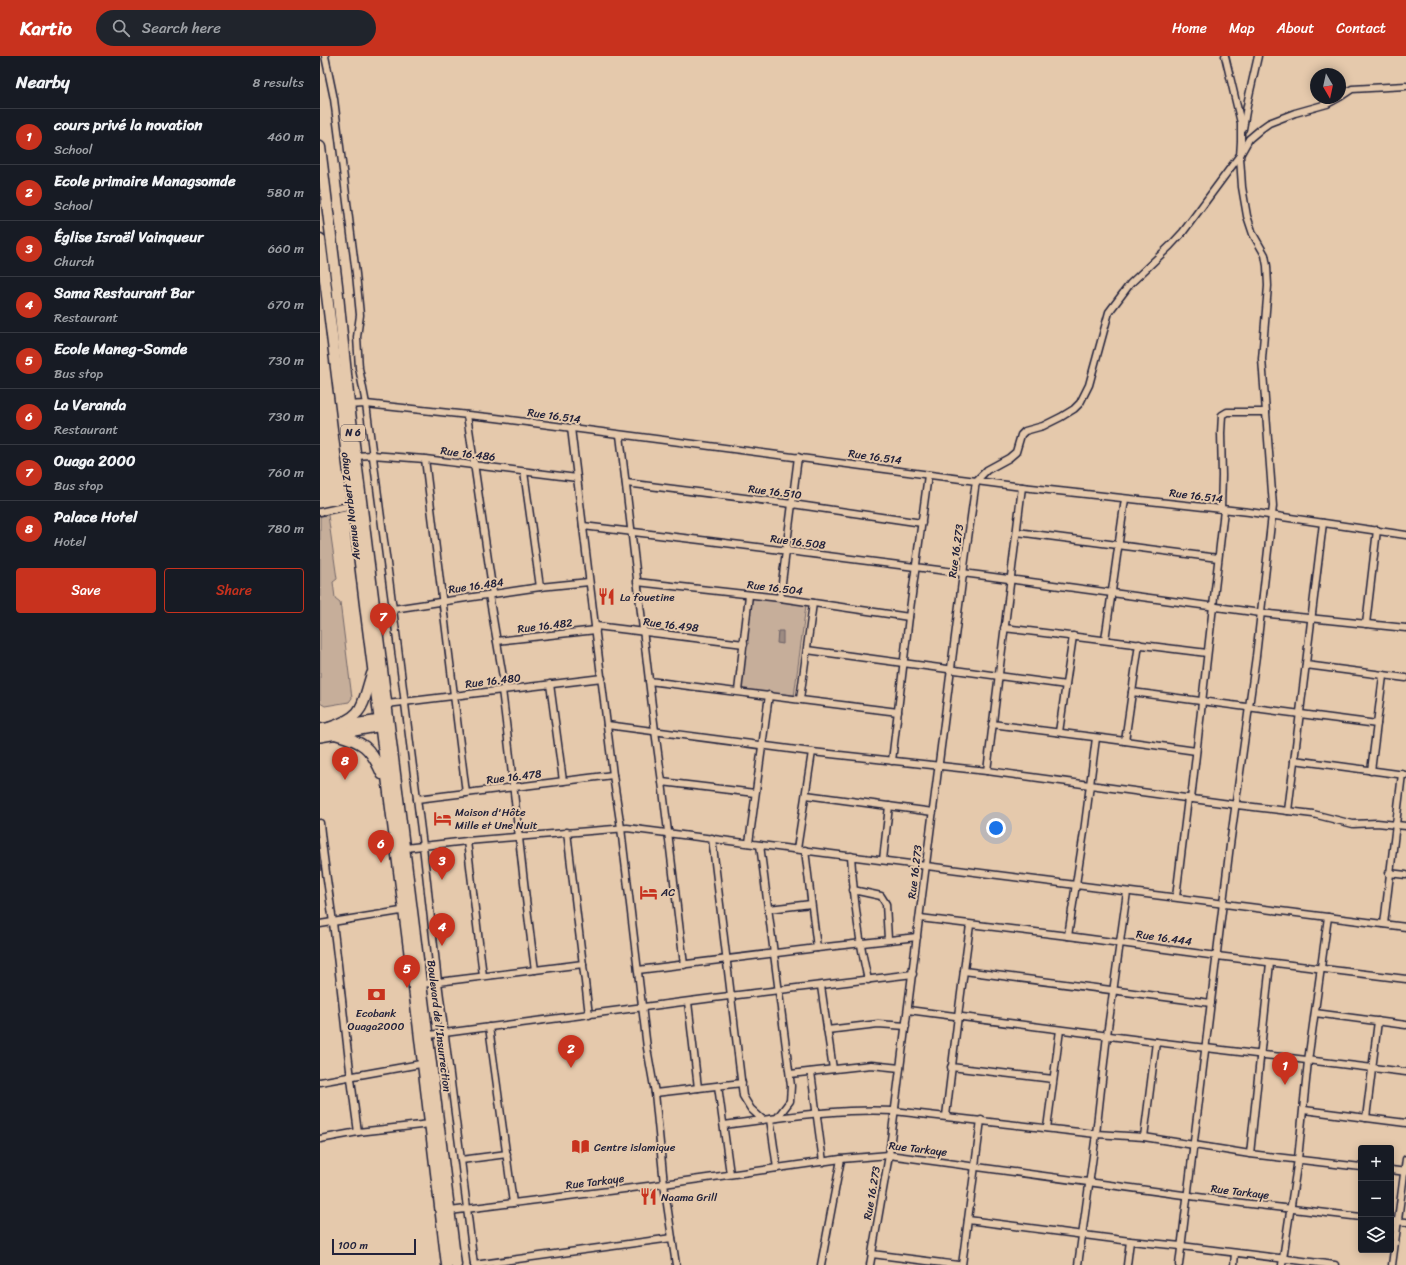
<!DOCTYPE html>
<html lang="en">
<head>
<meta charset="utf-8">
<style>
  :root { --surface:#171b24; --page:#20242c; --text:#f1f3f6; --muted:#9ea1a6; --line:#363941; --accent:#c8321e }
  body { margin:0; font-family:Sriracha,sans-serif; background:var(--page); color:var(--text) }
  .controls { position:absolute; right:12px; bottom:12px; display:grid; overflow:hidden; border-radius:4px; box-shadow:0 2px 10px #0003 }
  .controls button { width:36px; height:36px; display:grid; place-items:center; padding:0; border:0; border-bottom:1px solid var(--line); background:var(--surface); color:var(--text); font:20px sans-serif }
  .compass { position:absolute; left:990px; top:12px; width:36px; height:36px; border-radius:50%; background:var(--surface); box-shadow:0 2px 10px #0003; rotate:171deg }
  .scale { position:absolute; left:12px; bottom:10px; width:84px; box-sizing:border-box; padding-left:4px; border:2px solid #22223b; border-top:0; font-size:11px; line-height:14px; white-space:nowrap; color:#22223b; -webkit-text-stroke:3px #e5c9ac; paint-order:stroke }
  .you { position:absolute; left:676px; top:772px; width:14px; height:14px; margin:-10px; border:3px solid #fff; border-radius:50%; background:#1a73e8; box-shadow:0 0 0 6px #1a73e833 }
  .badge { display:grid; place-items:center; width:26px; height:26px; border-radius:50%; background:var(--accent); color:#fff; font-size:13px; font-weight:700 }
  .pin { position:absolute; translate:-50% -33px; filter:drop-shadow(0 1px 2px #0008) }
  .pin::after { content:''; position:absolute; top:21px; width:14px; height:12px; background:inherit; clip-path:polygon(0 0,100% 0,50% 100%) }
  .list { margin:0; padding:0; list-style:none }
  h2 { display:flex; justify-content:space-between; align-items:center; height:52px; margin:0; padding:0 16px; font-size:17px }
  h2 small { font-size:13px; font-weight:400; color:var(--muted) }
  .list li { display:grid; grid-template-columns:26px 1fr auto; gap:12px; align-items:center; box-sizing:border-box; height:56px; padding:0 16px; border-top:1px solid var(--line) }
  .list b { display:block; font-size:15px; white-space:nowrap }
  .list p { margin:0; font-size:13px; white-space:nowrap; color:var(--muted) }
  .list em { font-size:13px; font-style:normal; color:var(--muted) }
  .actions { display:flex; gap:8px; padding:12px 16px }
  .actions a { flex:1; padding:9px 0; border:1px solid var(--accent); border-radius:4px; text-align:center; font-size:14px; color:var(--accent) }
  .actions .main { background:var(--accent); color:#fff }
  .icon { flex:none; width:22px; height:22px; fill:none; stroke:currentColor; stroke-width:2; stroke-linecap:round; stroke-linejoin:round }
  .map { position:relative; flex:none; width:1086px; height:1209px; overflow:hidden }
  header { display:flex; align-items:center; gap:24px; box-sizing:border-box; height:56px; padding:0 20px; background:var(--accent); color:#fff }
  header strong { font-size:19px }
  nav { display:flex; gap:22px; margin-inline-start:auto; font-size:14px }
  .search { width:280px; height:36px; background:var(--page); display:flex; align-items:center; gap:10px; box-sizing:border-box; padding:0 14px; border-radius:22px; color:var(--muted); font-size:15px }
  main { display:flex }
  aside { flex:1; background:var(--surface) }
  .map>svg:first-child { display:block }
</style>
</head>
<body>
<header>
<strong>Kartio</strong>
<div class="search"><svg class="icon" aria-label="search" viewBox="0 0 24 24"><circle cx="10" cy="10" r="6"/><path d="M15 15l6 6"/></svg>Search here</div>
<nav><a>Home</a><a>Map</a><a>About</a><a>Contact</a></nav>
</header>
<main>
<aside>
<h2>Nearby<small>8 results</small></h2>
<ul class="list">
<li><span class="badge">1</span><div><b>cours privé la novation</b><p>School</p></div><em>460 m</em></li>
<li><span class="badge">2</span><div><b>Ecole primaire Managsomde</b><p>School</p></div><em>580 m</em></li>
<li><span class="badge">3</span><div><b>Église Israël Vainqueur</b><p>Church</p></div><em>660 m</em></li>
<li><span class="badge">4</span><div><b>Sama Restaurant Bar</b><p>Restaurant</p></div><em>670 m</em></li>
<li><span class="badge">5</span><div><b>Ecole Maneg-Somde</b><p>Bus stop</p></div><em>730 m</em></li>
<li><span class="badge">6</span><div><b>La Veranda</b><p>Restaurant</p></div><em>730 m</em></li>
<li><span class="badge">7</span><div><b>Ouaga 2000</b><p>Bus stop</p></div><em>760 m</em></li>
<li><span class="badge">8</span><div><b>Palace Hotel</b><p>Hotel</p></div><em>780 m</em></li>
</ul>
<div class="actions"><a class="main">Save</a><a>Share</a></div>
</aside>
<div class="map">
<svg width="1086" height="1209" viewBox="0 0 1086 1209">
  <rect width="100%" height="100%" fill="#e5c9ac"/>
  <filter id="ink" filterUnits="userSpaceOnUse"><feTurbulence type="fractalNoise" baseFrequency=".025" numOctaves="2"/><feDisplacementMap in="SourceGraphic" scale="8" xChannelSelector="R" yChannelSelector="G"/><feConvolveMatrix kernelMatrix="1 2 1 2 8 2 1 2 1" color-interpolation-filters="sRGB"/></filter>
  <g filter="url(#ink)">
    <g fill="#c6ae9a" stroke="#74686a">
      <path d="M8,459L17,523L13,526L15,542L20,546L32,642L29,646L5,650L0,647V460Z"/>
      <path d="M432,542L486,549L474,641L420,634Z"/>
    </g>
    <path fill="#9d8b82" stroke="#6c6166" d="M458,575H463V588L457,587Z"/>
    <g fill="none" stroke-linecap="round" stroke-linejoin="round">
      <defs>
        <g id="street">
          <path d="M5,0L14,43L36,218L40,259L37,281L39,312L46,348L73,553L103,790L118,926L141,1104L154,1209"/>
          <path d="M1020,41L1032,33L1086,30"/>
          <path d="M923,73L928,44L938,0"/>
          <path d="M26,349L46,348L176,362L702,431L929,456L1086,479"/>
          <path d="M147,359L173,538"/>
          <path d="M251,372L293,719L301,772L327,992L335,1037L344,1128L356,1209"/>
          <path d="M300,379L335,675L342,726L364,909"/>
          <path d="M36,400L52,399L105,403L257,422"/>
          <path d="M105,403L146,737"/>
          <path d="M204,416L220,531"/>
          <path d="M306,427L472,448L602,467"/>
          <path d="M901,453L902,420L901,377L902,359L907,356H946"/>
          <path d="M0,456L33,449"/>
          <path d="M263,470L389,485L666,520L941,557L1086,572"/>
          <path d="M697,476L898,502"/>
          <path d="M317,526L460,542L589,561"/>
          <path d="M169,539L185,633"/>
          <path d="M460,542L478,401"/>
          <path d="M53,556L220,531L269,526"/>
          <path d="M1046,568L1057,474"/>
          <path d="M276,570L424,588"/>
          <path d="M684,572L887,597"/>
          <path d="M785,584L805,443"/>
          <path d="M177,585L276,574"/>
          <path d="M487,594L746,629"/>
          <path d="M986,609L1086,622"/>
          <path d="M329,625L578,656"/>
          <path d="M230,628L243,725"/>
          <path d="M182,634C194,727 202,821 215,914"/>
          <path d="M418,635L429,539"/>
          <path d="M812,636L1057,668"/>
          <path d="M480,643L493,547"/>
          <path d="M67,648L282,622"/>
          <path d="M672,668L805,685L876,695"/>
          <path d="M287,669L492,696L667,715L917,749L993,758L1033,768L1057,767L1086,770"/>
          <path d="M739,676L753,580"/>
          <path d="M805,685L819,588"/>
          <path d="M974,704L1085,719"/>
          <path d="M572,705L589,561L608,419"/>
          <path d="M667,715L702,431"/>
          <path d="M1051,715L1063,620"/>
          <path d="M342,726L435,737"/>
          <path d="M486,739L613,756"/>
          <path d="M97,743L293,719"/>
          <path d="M871,743L904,454"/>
          <path d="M968,755L1003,467"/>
          <path d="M0,767C3,801 9,834 13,867C22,937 28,1007 38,1076"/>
          <path d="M247,776L269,959"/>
          <path d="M392,782L423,1040L431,1053L443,1064"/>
          <path d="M147,785L163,920"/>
          <path d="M429,787L449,639"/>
          <path d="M440,789L471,1030L470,1045L457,1062"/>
          <path d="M85,792L147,785L307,772L1086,871"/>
          <path d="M477,793L492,696"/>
          <path d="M485,794L497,892"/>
          <path d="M531,800C534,844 538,881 548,924"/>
          <path d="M563,804L569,750"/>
          <path d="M1069,817L1086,819"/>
          <path d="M533,834L561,840L566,848L568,883"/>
          <path d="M856,841L868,742"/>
          <path d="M449,853L491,848"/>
          <path d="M600,862L748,880L897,900L1086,923"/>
          <path d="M0,868L87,854"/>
          <path d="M1064,868L1082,718"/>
          <path d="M748,880L764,776L776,682"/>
          <path d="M318,914L497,892L597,881"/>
          <path d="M644,915L891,947"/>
          <path d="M102,928L263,908"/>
          <path d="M501,930L513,1013"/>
          <path d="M368,946L378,1032"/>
          <path d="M588,954L836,986L1086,1016"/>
          <path d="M995,957L1086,969"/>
          <path d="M169,971L193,1147"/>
          <path d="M507,974L558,968L586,970"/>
          <path d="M109,979L393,942L593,918"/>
          <path d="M631,1011L733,1023"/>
          <path d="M491,1016L503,1106"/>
          <path d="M470,1018L551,1009L580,1012"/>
          <path d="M0,1026L106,1007"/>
          <path d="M398,1030L410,1118"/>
          <path d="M335,1037L422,1027"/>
          <path d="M984,1054L1086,1067"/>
          <path d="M626,1060L638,960L650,869"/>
          <path d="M1046,1062L1058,965"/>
          <path d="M450,1063L457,1112"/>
          <path d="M404,1069C460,1062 517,1052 574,1055L776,1078L824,1081L930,1098L1041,1111"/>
          <path d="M727,1072L740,974"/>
          <path d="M824,1081L836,986"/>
          <path d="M0,1083L38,1076L110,1068"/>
          <path d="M930,1098L950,907"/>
          <path d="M141,1104L187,1098"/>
          <path d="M1071,1114L1086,1116"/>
          <path d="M130,1155L344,1128L521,1103L569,1099L922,1147L1041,1161"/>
          <path d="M648,1164L810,1185L861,1190L1015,1209"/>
          <path d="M1071,1165L1086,1166"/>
          <path d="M552,1198L638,1209"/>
          <path d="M154,1209L352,1182"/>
          <path d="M501,1209L521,1103"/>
          <path d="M550,1209L569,1099L643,518L656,425L667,414L689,402L696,396L701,379L705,375L723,370L741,361L754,353L760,347L769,329L789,256L810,228L850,190L863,176L920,99L929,83L942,72L949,67L975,57L1007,48L1018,42"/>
          <path d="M642,1209L661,1064"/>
          <path d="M758,1209L776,1078L787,979L807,836"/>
          <path d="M807,1209L810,1185"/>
          <path d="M859,1209L910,789L936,600L953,450L942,303L948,230L947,210L945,199L933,178L927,160L922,131L920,101L921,85V67L905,0"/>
          <path d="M914,1209L915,1197"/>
          <path d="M962,1209L978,1103L988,1005L1008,861"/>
          <path d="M1072,1209L1086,1103"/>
        </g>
        <g id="secondary">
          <path d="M0,673L67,663"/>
          <path d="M0,681L68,669"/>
        </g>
        <g id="primary">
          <path d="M0,91L17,229L29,348L136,1209"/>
          <path d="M0,183L33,449L46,557L94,932L127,1209"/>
          <path d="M9,672C46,659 41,651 52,618"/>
          <path d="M15,678C43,686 50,690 62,718"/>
        </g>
      </defs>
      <use href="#street" stroke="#22223b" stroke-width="9"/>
      <use href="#secondary" stroke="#22223b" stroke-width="12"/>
      <use href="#primary" stroke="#22223b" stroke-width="13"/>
      <use href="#street" stroke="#e5c9ac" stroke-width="6"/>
      <use href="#secondary" stroke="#e5c9ac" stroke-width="9"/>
      <use href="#primary" stroke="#e5c9ac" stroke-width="10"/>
    </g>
  </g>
  <defs>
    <symbol id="restaurant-bare" viewBox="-9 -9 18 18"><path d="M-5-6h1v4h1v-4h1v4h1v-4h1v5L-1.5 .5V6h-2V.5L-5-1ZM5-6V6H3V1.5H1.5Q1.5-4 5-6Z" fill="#c8321e" stroke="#e5c9ac" stroke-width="2.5" paint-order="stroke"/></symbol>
    <symbol id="hotel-bare" viewBox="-9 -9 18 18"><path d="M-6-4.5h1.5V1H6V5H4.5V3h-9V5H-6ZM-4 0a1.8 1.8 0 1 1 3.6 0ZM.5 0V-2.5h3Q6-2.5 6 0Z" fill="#c8321e" stroke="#e5c9ac" stroke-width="2.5" paint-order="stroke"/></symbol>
    <symbol id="bank-bare" viewBox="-9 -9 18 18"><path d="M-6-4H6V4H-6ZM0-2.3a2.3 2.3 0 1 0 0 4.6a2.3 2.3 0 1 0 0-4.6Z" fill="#c8321e" stroke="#e5c9ac" stroke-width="2.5" paint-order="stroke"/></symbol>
    <symbol id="library-bare" viewBox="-9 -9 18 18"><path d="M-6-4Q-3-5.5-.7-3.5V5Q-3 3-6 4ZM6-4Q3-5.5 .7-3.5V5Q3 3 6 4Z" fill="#c8321e" stroke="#e5c9ac" stroke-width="2.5" paint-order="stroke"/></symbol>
  </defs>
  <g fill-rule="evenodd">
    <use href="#restaurant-bare" x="274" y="528" width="25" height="25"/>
    <use href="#hotel-bare" x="110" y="750" width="25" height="25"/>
    <use href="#hotel-bare" x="316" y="824" width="25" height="25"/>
    <use href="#bank-bare" x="44" y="926" width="25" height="25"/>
    <use href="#library-bare" x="248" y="1078" width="25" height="25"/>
    <use href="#restaurant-bare" x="316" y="1128" width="25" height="25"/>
  </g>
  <g text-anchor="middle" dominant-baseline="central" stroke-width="4" stroke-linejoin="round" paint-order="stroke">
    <rect fill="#e5c9ac" stroke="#5c545d" stroke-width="1" x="21" y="369" width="24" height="16" rx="3"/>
    <g font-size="10" font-weight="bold" fill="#22223b">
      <text x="33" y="377">N 6</text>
    </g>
    <g font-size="11" fill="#22223b" stroke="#e5c9ac">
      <text transform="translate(234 360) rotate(8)">Rue 16.514</text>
      <text transform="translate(148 398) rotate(7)">Rue 16.486</text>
      <text transform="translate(555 401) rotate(8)">Rue 16.514</text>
      <text transform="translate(455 436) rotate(7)">Rue 16.510</text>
      <text transform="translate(876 440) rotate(7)">Rue 16.514</text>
      <text transform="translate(30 450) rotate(-97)">Avenue Norbert Zongo</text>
      <text transform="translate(478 486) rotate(7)">Rue 16.508</text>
      <text transform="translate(636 495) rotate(-82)">Rue 16.273</text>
      <text transform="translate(156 530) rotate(-8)">Rue 16.484</text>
      <text transform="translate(455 532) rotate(7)">Rue 16.504</text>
      <text transform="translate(351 569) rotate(7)">Rue 16.498</text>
      <text transform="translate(225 570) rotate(-7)">Rue 16.482</text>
      <text transform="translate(173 625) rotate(-7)">Rue 16.480</text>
      <text transform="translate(194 721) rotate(-7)">Rue 16.478</text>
      <text transform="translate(595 816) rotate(-83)">Rue 16.273</text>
      <text transform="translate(844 882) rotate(8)">Rue 16.444</text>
      <text transform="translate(119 970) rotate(83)">Boulevard de l'Insurrection</text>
      <text transform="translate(598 1093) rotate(7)">Rue Tarkaye</text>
      <text transform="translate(275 1126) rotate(-7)">Rue Tarkaye</text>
      <text transform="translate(920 1136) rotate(7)">Rue Tarkaye</text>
      <text transform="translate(552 1137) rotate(-80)">Rue 16.273</text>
    </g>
    <g font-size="11" fill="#22223b" stroke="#e5c9ac" text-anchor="start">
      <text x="300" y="541">La fouetine</text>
      <text x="135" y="756">Maison d'Hôte<tspan x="135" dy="13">Mille et Une Nuit</tspan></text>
      <text x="341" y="836">AC</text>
      <text x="56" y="957" text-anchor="middle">Ecobank<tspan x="56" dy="13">Ouaga2000</tspan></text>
      <text x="274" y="1091">Centre islamique</text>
      <text x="341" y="1141">Naama Grill</text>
    </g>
  </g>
</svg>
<div class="controls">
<button>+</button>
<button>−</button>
<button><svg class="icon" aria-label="layers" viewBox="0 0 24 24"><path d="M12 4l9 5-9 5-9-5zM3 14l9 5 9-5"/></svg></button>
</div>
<svg class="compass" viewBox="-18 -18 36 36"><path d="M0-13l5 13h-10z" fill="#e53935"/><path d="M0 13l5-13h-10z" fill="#9ea1a6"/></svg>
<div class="scale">100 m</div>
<div class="you"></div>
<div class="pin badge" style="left:965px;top:1029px">1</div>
<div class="pin badge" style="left:251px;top:1012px">2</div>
<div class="pin badge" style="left:122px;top:824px">3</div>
<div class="pin badge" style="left:122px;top:890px">4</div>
<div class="pin badge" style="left:87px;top:932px">5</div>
<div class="pin badge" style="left:61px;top:807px">6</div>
<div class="pin badge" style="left:63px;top:580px">7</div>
<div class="pin badge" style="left:25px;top:724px">8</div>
</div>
</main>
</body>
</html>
